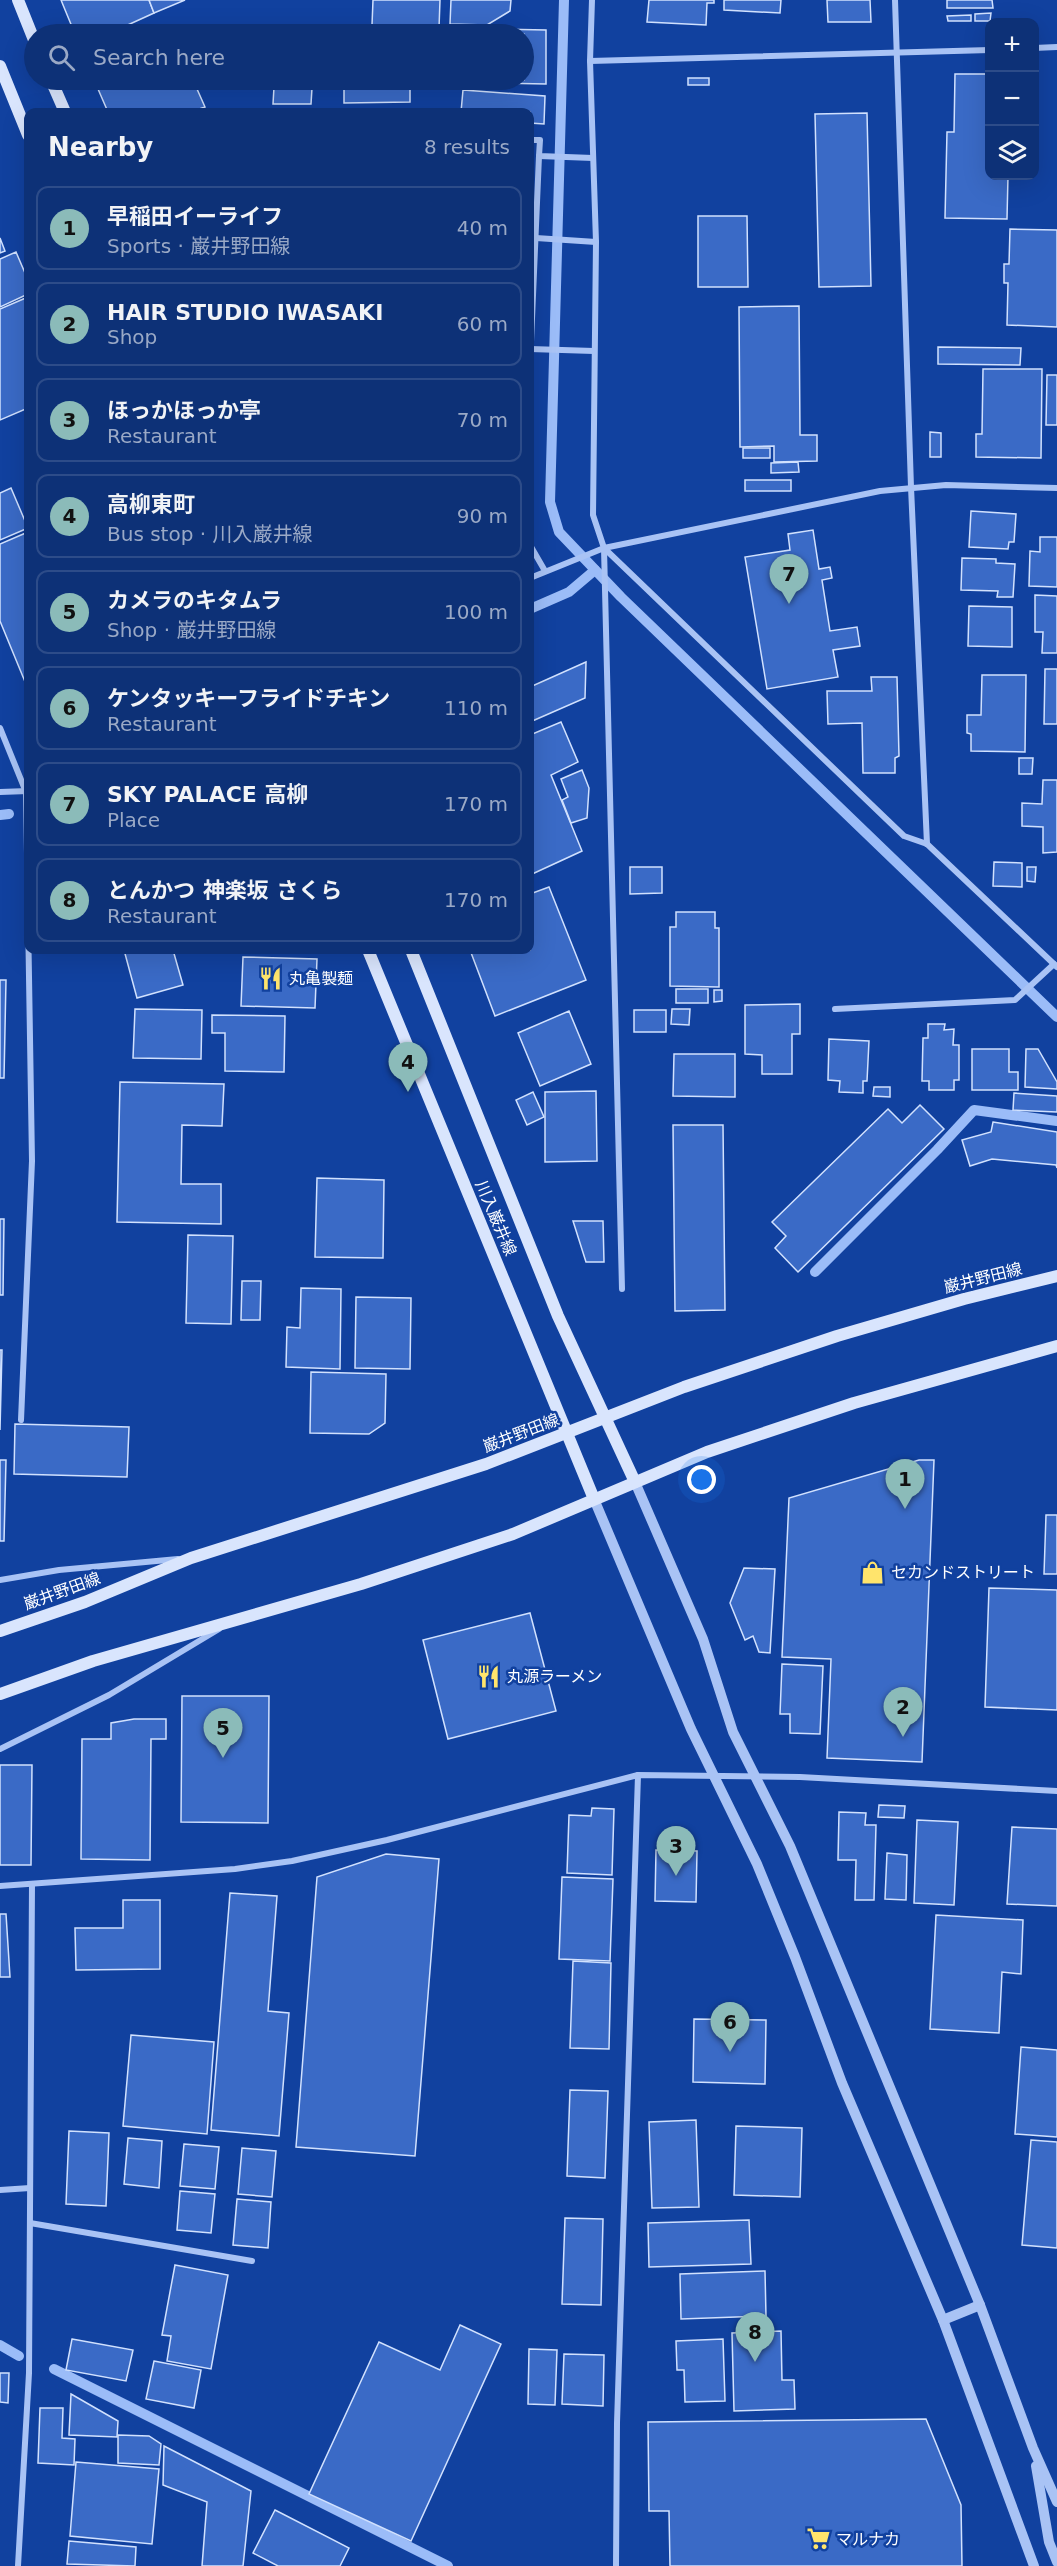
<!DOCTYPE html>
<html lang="en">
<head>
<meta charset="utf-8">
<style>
  :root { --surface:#0d3177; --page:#1b3d7f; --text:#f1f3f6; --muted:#9aa9c6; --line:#2d4c89; --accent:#8bbbb9 }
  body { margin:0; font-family:"DejaVu Sans","Noto Sans JP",sans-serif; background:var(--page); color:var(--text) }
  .controls { position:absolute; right:18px; top:18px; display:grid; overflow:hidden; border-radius:12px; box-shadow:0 6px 24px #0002 }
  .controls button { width:54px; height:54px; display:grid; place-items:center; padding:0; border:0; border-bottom:2px solid var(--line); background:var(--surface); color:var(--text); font:30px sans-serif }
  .you { position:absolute; left:702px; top:1480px; width:21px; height:21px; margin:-15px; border:4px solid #fff; border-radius:50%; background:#1a73e8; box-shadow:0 0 0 9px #1a73e833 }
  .badge { display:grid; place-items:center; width:39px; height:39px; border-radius:50%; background:var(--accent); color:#111; font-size:20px; font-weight:700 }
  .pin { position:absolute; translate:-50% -50px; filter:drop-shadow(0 2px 3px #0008) }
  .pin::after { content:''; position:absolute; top:32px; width:21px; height:18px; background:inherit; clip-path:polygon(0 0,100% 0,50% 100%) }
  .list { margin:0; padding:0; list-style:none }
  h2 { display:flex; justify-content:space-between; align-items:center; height:78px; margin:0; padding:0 24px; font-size:26px }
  h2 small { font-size:20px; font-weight:400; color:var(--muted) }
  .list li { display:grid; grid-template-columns:39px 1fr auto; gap:18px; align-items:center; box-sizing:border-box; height:84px; margin:0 12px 12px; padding:0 12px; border:2px solid var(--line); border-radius:12px }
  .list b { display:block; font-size:22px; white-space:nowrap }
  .list p { margin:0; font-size:20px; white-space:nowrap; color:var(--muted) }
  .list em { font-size:20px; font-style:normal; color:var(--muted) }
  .icon { flex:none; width:33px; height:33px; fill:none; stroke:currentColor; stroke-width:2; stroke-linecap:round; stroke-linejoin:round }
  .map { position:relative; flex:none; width:1057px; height:2566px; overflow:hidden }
  .search { position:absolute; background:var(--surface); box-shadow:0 6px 24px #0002; left:24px; top:24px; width:510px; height:66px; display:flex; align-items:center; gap:15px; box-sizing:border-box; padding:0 21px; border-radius:33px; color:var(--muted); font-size:22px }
  .panel { position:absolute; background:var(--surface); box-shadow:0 6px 24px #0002; left:24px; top:108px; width:510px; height:846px; border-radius:12px }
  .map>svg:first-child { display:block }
</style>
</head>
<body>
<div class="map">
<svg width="1057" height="2566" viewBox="0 0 1057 2566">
  <rect width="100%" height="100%" fill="#11419f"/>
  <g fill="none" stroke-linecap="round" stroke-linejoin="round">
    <g stroke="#9bbcf8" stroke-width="10">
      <path d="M564,0L550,502L559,532L621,597L1057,1017"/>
      <path d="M530,609L569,592L595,570"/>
      <path d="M0,815L9,814"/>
      <path d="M815,1272L937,1150L974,1110L1057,1121"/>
      <path d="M0,2345L19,2356"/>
      <path d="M54,2369L448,2566"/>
    </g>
  </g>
  <g fill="#3a6ac6" stroke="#d1e1fe" stroke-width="1.5">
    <path d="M61,0H149L154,13L108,34H75Z"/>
    <path d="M149,0H185L154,13Z"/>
    <path d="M373,0H440L439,28L372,25Z"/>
    <path d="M451,0H511L510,11L487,25L450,24Z"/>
    <path d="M649,0H714V3H707L706,25L647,22Z"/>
    <path d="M724,0H781L780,13L724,10Z"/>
    <path d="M827,0H870L871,22H828Z"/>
    <path d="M947,0H992L993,8H947Z"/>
    <path d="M991,13L990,21H975V14Z"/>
    <path d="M971,15V21H948L947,16Z"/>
    <path d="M488,29L546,30V84L488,83V80H524V34H488Z"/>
    <path d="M955,74H990V176H1008L1007,219L945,218L947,132H954Z"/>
    <rect x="688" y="78" width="21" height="7"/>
    <path d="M120,80H123L125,84L136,80H193L205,107L199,109L200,112H108L98,89Z"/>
    <path d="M235,80H318V88H312L311,104H273L274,87L248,86L249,80Z"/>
    <path d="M344,80H410V102L344,103Z"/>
    <path d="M463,90L545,96L544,124L530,123V112H461Z"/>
    <path d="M867,113L871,286L819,287L815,114Z"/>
    <path d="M698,216H747L748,287H698Z"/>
    <path d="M1010,229L1057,230V327L1007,325L1008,283H1004V264H1009Z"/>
    <path d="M0,238L5,251L0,253Z"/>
    <path d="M16,252L28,280V294L0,307V259Z"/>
    <path d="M28,297V408L0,420V309Z"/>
    <path d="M799,306L800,435H817V461L774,462V446L740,447L739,307Z"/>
    <path d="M938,347L1021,348L1020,365L938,364Z"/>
    <path d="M983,369H1042L1041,458L976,457V434H982Z"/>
    <path d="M1047,375H1057V425H1046Z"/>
    <path d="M930,432L941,433V457H930Z"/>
    <rect x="743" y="448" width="27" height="10"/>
    <path d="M798,462L799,472L771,473V463Z"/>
    <rect x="745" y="480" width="46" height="11"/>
    <path d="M11,488L28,528L0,540V493Z"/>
    <path d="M971,511L1016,514L1014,542H1009L1008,549L969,547Z"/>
    <path d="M813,530L819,569L830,567L832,578L822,580L830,631L857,627L860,646L833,650L838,677L767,689L745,557L790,550L788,534Z"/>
    <path d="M28,532V689L0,621V544Z"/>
    <path d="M1040,537H1057V587L1029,586L1030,551L1040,552Z"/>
    <path d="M962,558L996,559V563L1015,564L1013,597H997L998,591L961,590Z"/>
    <path d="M1035,595L1057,596V653H1042L1043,632H1035Z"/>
    <path d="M969,606L1012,607V647L968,646Z"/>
    <path d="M586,662L585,698L530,722V687Z"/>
    <path d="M1045,669H1057V724H1044Z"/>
    <path d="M982,675H1026L1025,752L971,751V734L967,733V715H981Z"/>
    <path d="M871,677H897L899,756L895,758V773H863L862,723L828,724L827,691H872Z"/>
    <path d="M561,722L578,762L551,775L582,851L530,875V735Z"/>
    <path d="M1019,758H1033L1032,774H1019Z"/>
    <path d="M582,770L589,788L587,818L571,823L562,800L568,797L561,779Z"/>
    <path d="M1043,780H1057V852L1043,853V827L1022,826V803L1042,804Z"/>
    <path d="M994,862L1022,863V887L993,886Z"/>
    <path d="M630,867H662V893L630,894Z"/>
    <path d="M1027,867H1036L1035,882L1027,881Z"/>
    <path d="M549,887L586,980L495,1016L470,950H530V894Z"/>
    <path d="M676,912H715V928H719V987L670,986V927H676Z"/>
    <path d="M124,950H173L183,985L137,998Z"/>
    <path d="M243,957L317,959L315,1008L241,1006Z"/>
    <path d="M0,980H6L4,1078H0Z"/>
    <rect x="676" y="989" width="32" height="14"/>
    <path d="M714,990H722V1001L714,1002Z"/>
    <path d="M800,1004V1034H792V1074H762V1055L745,1054V1005Z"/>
    <path d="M135,1009L202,1010L201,1059L133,1058Z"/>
    <path d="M672,1009H690L689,1025L671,1024Z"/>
    <rect x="634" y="1010" width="32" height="22"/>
    <path d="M569,1011L591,1064L540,1086L518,1033Z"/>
    <path d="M212,1015L285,1016L284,1072L225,1071V1033H212Z"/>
    <path d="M928,1024H945L944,1030L954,1029L953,1045H959V1080H954V1090H929V1081H922L923,1038H928Z"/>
    <path d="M829,1039L869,1041L867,1081H863V1093L839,1092L840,1081L828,1080Z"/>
    <path d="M972,1049H1009V1072H1018V1090H972Z"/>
    <path d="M1026,1049H1038L1057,1082V1089L1025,1087Z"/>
    <path d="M674,1054H735V1097L673,1096Z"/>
    <path d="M120,1082L224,1084L222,1126L182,1125L181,1184H221V1224L117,1222Z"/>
    <path d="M874,1087H890V1097L873,1096Z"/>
    <path d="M596,1091L597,1161L545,1162V1092Z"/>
    <path d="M533,1092L544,1117L527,1125L516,1100Z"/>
    <path d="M1014,1093L1057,1096V1112L1013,1110Z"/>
    <path d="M920,1105L944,1129L798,1272L775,1248L786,1236L772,1222L888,1109L902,1123Z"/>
    <path d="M993,1122L1057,1132V1168L1056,1165L992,1159L970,1166L962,1140L991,1132Z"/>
    <path d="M673,1125H723L725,1310L675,1311Z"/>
    <path d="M317,1178L384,1180L383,1258L315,1257Z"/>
    <path d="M0,1219H4L3,1295H0Z"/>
    <path d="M573,1221H603L604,1262H586Z"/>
    <path d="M188,1235L233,1236L231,1324L186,1323Z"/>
    <path d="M242,1281H261L260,1320H241Z"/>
    <path d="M301,1288L341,1289L340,1369L286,1367L287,1327L300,1328Z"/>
    <path d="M356,1297L411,1298L410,1369L355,1368Z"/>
    <path d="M0,1350H2L0,1430Z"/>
    <path d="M311,1372L386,1374L385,1423L369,1434L310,1433Z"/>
    <path d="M15,1424L129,1427L127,1477L14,1474Z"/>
    <path d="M0,1460H6L4,1541H0Z"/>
    <path d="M919,1460H934L922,1762L827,1758L831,1659L782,1657L789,1498Z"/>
    <path d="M1046,1515H1057V1574H1044Z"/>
    <path d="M744,1568L775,1569L770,1653L759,1652L753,1636L745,1640L730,1603Z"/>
    <path d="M989,1588L1057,1590V1710L985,1707Z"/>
    <path d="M530,1613L556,1711L448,1739L423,1640Z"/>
    <path d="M782,1664L823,1666L820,1734L790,1733V1714H780Z"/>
    <path d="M182,1696H269L268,1823L181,1822Z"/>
    <path d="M134,1719H166V1739H151L150,1860L81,1859L82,1739H111V1723Z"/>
    <path d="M0,1765H32L31,1865H0Z"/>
    <path d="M879,1805L905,1806L904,1818L878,1817Z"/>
    <path d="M592,1808L614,1809L612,1875L567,1873L569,1815L591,1816Z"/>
    <path d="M839,1812L866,1813L865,1825H876L874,1900H855L856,1860H838Z"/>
    <path d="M917,1820L958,1822L954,1905L914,1903Z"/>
    <path d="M1012,1827L1057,1829V1906L1007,1904Z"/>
    <path d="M656,1850L697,1851L696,1902L655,1901Z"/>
    <path d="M887,1853L907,1855L906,1900L885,1899Z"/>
    <path d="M386,1854L439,1859L415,2156L296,2147L317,1877Z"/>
    <path d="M562,1877L613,1879L610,1961L559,1959Z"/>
    <path d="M230,1893L277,1896L268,2011L289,2013L279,2136L211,2130Z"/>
    <path d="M123,1900H160V1969L76,1970L75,1928H123Z"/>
    <path d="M0,1914H6L10,1977H0Z"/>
    <path d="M936,1915L1023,1920L1021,1974L1002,1972L999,2033L930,2029Z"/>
    <path d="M573,1961L611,1963L609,2049L570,2048Z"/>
    <path d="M694,2019L766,2020L765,2084L693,2082Z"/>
    <path d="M131,2035L214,2042L207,2134L123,2126Z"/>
    <path d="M1021,2047L1057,2050V2137L1015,2134Z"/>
    <path d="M570,2090L608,2091L605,2178L567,2176Z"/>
    <path d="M696,2120L699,2207L652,2208L649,2122Z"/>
    <path d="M736,2126L802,2128L800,2197L734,2195Z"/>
    <path d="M69,2131L109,2133L106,2206L66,2204Z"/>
    <path d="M128,2138L162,2141L159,2188L124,2184Z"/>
    <path d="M1031,2140L1057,2142V2248L1022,2245Z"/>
    <path d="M184,2144L219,2147L215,2189L180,2186Z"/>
    <path d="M242,2148L276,2151L272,2197L238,2194Z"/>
    <path d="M180,2191L215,2194L211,2233L177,2230Z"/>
    <path d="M237,2199L271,2202L268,2248L233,2245Z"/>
    <path d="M565,2218L603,2219L601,2305L562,2304Z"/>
    <path d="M749,2220L751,2264L649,2267L648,2223Z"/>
    <path d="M175,2265L228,2275L211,2369L167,2361L171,2336L162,2335Z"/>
    <path d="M765,2271L766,2316L681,2319L680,2274Z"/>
    <path d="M460,2325L501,2344L411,2541L309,2494L379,2342L440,2370Z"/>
    <path d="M781,2331L782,2380H794L795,2409L734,2411L732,2333Z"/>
    <path d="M72,2339L133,2350L126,2381L66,2370Z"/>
    <path d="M723,2339L725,2401L685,2402L684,2370H677L676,2341Z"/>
    <path d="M529,2349L557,2350L555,2405L528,2404Z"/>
    <path d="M564,2354L604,2355L603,2406L562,2404Z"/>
    <path d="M154,2361L201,2370L194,2408L146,2399Z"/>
    <path d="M0,2373H9L8,2403L0,2402Z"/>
    <path d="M71,2394L118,2421L117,2437L69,2435Z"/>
    <path d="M40,2408H63L62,2438L75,2439L74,2465L38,2463Z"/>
    <path d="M926,2419L961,2505L962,2566H670L669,2511H649L648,2422Z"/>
    <path d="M118,2435L149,2436L161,2444L159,2465L118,2463Z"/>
    <path d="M164,2446L251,2491L243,2566H202L207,2502L163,2485Z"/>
    <path d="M76,2462L159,2469L152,2544L70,2536Z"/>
    <path d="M275,2510L349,2548L340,2566H278L253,2553Z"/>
    <path d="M69,2541L136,2547L135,2566L67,2564Z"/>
  </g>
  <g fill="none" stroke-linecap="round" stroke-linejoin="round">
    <g stroke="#a9c3f5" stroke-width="6">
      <path d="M592,0L590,61L596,242L593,515L604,548L622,1289"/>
      <path d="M895,0L911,487L927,844"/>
      <path d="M1034,48L1057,47"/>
      <path d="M590,61L990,50"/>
      <path d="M530,140H540L539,156L593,158"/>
      <path d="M536,238L596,242"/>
      <path d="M530,349L594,351"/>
      <path d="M530,365L539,156"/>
      <path d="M530,545L545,571"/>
      <path d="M604,548L904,836L927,844L1057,967"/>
      <path d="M530,578L604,548L880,491L946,485L1057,488"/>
      <path d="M0,728L26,792L32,1161L21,1420"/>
      <path d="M0,792L28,791"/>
      <path d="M835,1009L1015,1000L1054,964"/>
      <path d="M0,1580L59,1570L178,1559"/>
      <path d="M0,1749L109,1695L219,1629"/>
      <path d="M0,1886L235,1869L292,1861L387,1840L638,1775L800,1777L1057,1791"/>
      <path d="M0,2190L30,2188"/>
      <path d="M30,2223L252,2261"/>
      <path d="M18,2566L29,2373L32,1884"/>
      <path d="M616,2566L617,2423L638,1775"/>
    </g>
    <g stroke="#a9c3f5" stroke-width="10">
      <path d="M635,1482L703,1639L733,1732L790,1846L980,2305L1033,2448L1057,2502"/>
      <path d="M594,1499L691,1729L757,1864L795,1957L842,2083L943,2320L1034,2566"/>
      <path d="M943,2320L980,2305"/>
      <path d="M1036,2466L1049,2542L1057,2562"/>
    </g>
    <g stroke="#d9e5fd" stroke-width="12">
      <path d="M18,0L34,40"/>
      <path d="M0,66L28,135"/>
      <path d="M51,80L65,112"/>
      <path d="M368,950L594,1499"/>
      <path d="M411,950L558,1316L635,1482"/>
      <path d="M0,1631L85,1602L191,1558L486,1464L684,1387L837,1336L964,1299L1057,1276"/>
      <path d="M0,1694L93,1661L361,1584L513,1534L707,1452L854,1403L1057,1346"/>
    </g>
  </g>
  <defs>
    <symbol id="restaurant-bare" viewBox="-9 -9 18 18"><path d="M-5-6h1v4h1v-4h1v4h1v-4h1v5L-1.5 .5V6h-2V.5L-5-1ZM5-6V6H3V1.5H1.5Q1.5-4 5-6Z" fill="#ffe46c" stroke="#11419f" stroke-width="2.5" paint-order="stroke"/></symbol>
    <symbol id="shop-bare" viewBox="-9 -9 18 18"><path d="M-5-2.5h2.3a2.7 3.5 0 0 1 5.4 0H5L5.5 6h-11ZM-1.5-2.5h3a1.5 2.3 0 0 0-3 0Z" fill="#ffe46c" stroke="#11419f" stroke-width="2.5" paint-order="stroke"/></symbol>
    <symbol id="supermarket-bare" viewBox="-9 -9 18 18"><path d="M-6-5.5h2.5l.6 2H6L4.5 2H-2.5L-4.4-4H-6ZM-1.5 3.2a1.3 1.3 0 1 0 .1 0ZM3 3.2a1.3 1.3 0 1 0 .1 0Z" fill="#ffe46c" stroke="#11419f" stroke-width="2.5" paint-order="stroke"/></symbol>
  </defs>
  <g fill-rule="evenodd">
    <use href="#restaurant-bare" x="254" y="962" width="33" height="33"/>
    <use href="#shop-bare" x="856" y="1556" width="33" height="33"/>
    <use href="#restaurant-bare" x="472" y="1660" width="33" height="33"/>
    <use href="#supermarket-bare" x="802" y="2522" width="33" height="33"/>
  </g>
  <g text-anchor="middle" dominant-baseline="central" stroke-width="5" stroke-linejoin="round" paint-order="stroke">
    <g font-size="16" fill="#fff" stroke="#11419f" text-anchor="start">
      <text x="289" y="978">丸亀製麺</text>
      <text x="891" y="1572">セカンドストリート</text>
      <text x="507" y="1676">丸源ラーメン</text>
      <text x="836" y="2539">マルナカ</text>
    </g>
    <g font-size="16" fill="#fff" stroke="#11419f">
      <text transform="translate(496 1218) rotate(67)">川入巌井線</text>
      <text transform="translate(983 1278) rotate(-14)">巌井野田線</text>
      <text transform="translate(521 1433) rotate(-21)">巌井野田線</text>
      <text transform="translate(62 1591) rotate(-20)">巌井野田線</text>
    </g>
  </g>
</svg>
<div class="controls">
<button>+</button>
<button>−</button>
<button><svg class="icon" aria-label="layers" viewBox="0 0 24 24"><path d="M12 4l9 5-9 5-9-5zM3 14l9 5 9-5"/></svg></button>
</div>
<div class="you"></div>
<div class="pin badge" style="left:905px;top:1509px">1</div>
<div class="pin badge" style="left:903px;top:1737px">2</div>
<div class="pin badge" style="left:676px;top:1876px">3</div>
<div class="pin badge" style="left:408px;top:1092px">4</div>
<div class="pin badge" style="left:223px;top:1758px">5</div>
<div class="pin badge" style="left:730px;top:2052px">6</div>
<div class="pin badge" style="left:789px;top:604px">7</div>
<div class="pin badge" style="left:755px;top:2362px">8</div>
<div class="search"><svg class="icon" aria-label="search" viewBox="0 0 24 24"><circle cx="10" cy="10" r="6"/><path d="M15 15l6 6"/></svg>Search here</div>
<section class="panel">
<h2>Nearby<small>8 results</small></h2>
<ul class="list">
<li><span class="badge">1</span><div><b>早稲田イーライフ</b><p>Sports · 巌井野田線</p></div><em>40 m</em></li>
<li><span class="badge">2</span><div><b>HAIR STUDIO IWASAKI</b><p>Shop</p></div><em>60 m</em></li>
<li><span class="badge">3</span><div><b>ほっかほっか亭</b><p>Restaurant</p></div><em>70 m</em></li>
<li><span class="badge">4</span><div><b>高柳東町</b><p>Bus stop · 川入巌井線</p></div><em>90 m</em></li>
<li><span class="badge">5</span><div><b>カメラのキタムラ</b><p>Shop · 巌井野田線</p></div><em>100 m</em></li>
<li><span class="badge">6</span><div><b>ケンタッキーフライドチキン</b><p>Restaurant</p></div><em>110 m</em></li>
<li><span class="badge">7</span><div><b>SKY PALACE 高柳</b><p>Place</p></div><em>170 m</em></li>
<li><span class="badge">8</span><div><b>とんかつ 神楽坂 さくら</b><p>Restaurant</p></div><em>170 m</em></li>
</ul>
</section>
</div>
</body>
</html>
